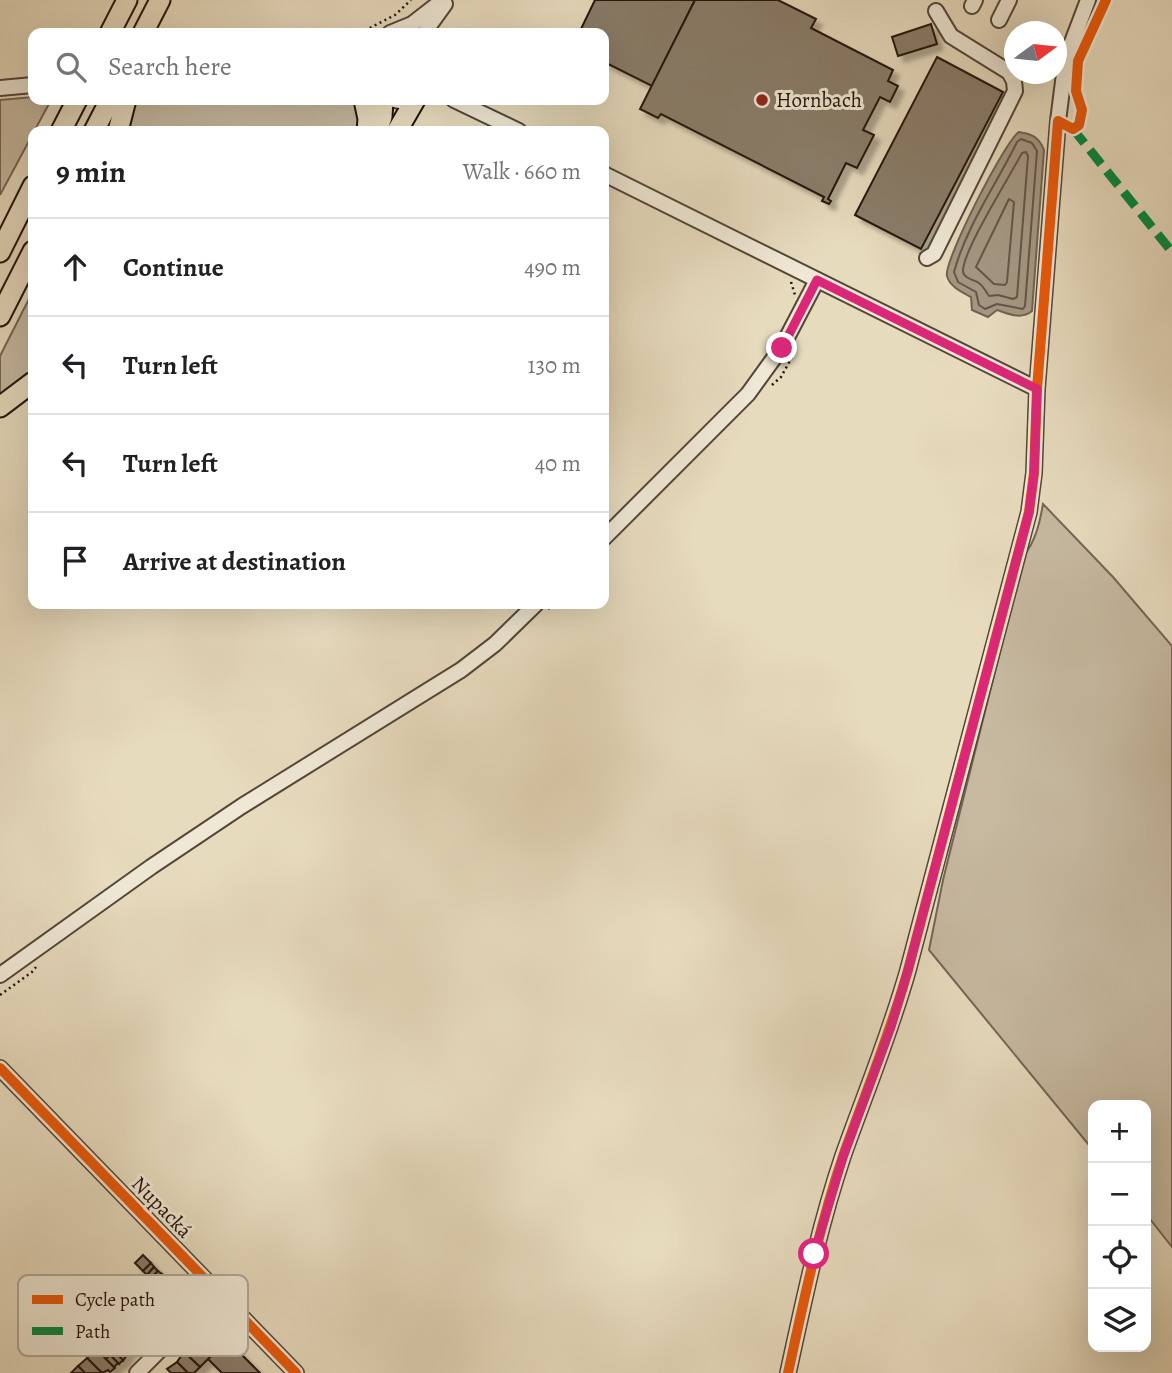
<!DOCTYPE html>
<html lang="en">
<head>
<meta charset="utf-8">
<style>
  :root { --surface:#fff; --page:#f6f6f6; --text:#202124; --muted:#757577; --line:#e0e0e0 }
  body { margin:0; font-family:Alegreya,serif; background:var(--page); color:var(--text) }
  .controls { position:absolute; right:21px; bottom:21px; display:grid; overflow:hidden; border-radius:14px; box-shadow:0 7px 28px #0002 }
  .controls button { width:63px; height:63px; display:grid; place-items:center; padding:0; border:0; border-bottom:2px solid var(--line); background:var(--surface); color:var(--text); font:35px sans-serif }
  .compass { position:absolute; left:1004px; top:21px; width:63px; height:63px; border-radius:50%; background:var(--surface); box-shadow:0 7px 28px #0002; rotate:75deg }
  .stop { position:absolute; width:21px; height:21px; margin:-16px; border:5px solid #db2777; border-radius:50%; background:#fff }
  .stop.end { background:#db2777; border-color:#fff; box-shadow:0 2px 7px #0008 }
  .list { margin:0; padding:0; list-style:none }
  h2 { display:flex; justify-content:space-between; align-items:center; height:91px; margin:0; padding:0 28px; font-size:30px }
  h2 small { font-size:23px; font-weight:400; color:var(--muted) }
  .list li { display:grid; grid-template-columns:46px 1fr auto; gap:21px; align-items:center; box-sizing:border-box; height:98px; padding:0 28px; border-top:2px solid var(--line) }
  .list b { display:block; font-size:26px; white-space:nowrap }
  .list em { font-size:23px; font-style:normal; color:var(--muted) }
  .icon { flex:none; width:38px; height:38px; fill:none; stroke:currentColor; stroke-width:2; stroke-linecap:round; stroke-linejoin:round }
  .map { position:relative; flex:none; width:1172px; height:1373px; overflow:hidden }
  .search { position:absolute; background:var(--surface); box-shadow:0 7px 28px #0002; left:28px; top:28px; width:581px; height:77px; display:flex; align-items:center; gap:18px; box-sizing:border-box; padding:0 24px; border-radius:14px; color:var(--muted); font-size:26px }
  .panel { position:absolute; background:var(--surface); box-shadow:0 7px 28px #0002; left:28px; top:126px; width:581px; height:483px; border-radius:14px }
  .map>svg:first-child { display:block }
</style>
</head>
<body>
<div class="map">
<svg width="1172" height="1373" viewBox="0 0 1172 1373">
  <defs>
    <filter id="shadow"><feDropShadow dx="6" dy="6" stdDeviation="2" flood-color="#0004"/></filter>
  </defs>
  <rect width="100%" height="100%" fill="#e7dbbe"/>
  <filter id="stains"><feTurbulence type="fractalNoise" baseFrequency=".00286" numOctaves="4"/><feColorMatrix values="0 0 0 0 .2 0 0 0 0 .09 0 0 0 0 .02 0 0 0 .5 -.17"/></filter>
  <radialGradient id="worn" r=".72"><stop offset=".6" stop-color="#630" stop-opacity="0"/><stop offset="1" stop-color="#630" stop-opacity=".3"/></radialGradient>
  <g fill="#c6b9a0" stroke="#746656" stroke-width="2">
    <path d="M33,97V100H51L0,195V100Z"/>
    <path d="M135,100H357L360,131H127Z"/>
    <path d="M33,291V372L0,396V356Z"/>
    <path d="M1043,504L1113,577L1172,646V1247L1146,1214V1105H1093V1150L929,950L943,880L1024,555C1036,541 1040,521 1043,504Z"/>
  </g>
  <path fill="#a49782" stroke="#706353" stroke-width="2" d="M1019,132C1032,134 1039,137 1044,150L1032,311C1021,320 1009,314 997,310L988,317L972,310L971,297C962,292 950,287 947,276C943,262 1006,139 1019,132Z"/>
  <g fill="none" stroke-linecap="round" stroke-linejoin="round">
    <g stroke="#645648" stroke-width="2">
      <path d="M1021,139L1032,143L1037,151L1025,306L1023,309L997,304L985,309L979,305L976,292L958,282L954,272C967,225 996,185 1017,142Z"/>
      <path d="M1026,152L1028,156L1017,297L1013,299L998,295L989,296C986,292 984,287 979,283C974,280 963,278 963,271C963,250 1010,176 1022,153Z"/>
      <path d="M1009,199L1014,202L1007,282L1005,285L994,284L976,267Z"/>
    </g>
  </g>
  <g fill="#897b69" stroke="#23140d" stroke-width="2" filter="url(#shadow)">
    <path d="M595,0H695L652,86L604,62V33H579Z"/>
    <path d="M695,0H778L816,19L811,28L893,70L888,81L898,86L890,102L880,97L863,130L874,135L857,168L846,163L828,199L831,201L829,204L822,201L824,197L661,114L658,118L640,109Z"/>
    <path d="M931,24L937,44L898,56L892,37Z"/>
    <path d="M937,57L1003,92L921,249L855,215Z"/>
    <path d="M143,1255L151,1263L143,1271L135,1263Z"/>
    <path d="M151,1263L154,1267L147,1275L143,1271Z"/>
    <path d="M154,1267L158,1271L150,1279L147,1275Z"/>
    <path d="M158,1271L162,1274L154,1282L150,1279Z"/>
    <path d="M162,1274L166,1278L158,1286L154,1282Z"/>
    <path d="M211,1325L226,1341L232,1334L239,1341L234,1347L260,1373H222L208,1359L217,1350L201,1334Z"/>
    <path d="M201,1334L217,1350L200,1367L184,1352Z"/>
    <path d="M117,1336L130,1350L123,1361L108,1345Z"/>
    <path d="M96,1349L115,1368L110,1372L108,1370L102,1373L87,1358Z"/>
    <path d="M115,1352L123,1360L119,1364L111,1356Z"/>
    <path d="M184,1352L200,1367L194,1373H188L177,1362Z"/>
    <path d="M110,1355L118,1363L114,1367L106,1359Z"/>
    <path d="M87,1358L102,1373H85L78,1366Z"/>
    <path d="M177,1362L188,1373H171L167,1369Z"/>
    <path d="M78,1366L85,1373H71Z"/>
  </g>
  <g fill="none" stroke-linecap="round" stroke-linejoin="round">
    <defs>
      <g id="minor">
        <path d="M972,6L975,0"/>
        <path d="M999,20L1009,0"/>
        <path d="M390,33L412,24L443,0"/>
        <path d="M424,33L445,4"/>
        <path d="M0,88L33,85"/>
        <path d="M394,100L404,102L416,100"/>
        <path d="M454,100L519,131"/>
        <path d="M604,174L1037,389"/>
        <path d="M927,258L934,254L1015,91L1014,81L1009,72L951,36L936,11"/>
        <path d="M604,538L748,394L782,347L817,280"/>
        <path d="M0,975L151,867L242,806L461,670L495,644L536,604"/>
        <path d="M0,1068L296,1373"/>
        <path d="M137,1373L217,1293"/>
        <path d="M788,1373C804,1300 819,1227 843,1156C865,1094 890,1034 908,970L1029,512L1034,473L1037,389L1058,121L1066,58L1088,0"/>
      </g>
      <g id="highway">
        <path d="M110,33L127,0"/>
        <path d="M143,33L160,0"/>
        <path d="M364,100L368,119L367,131"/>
        <path d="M61,131L77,100"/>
        <path d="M94,131L110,100"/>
        <path d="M118,131L126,100"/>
        <path d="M377,131L382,117L383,100"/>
        <path d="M397,131L415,100"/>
        <path d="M0,252L33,186"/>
        <path d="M0,316L33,251"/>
        <path d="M0,407L33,382"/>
      </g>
    </defs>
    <use href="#minor" stroke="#544639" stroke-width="18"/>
    <use href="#highway" stroke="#23140d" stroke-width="23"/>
    <g stroke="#23140d" stroke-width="2.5" stroke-dasharray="2 3.5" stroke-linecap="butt">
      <path d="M360,33L395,15L411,0"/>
      <path d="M791,282L795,295"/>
      <path d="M772,385L781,377L792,357"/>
      <path d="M548,609L553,604"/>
      <path d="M0,995L32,972L36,967"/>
    </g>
    <use href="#minor" stroke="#efe8d5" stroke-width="14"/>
    <use href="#highway" stroke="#e7dbbe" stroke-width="19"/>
    <path stroke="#00873e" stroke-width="9" stroke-dasharray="18 9" stroke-linecap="butt" d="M1073,129L1172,252"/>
    <defs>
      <g id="cycleway">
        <path d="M0,1068L296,1373"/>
        <path d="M788,1373C804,1300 819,1227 843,1156C865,1094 890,1034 908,970L1029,512L1034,473L1037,389L1058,121L1073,129L1079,125L1082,110L1076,91L1078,61L1106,0"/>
      </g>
    </defs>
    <use href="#cycleway" stroke="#efe8d5" stroke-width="15"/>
    <use href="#cycleway" stroke="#e8590c" stroke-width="10"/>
  </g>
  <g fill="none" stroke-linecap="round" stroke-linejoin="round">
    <path stroke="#db2777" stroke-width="9" d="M782,348L817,280L1037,389L1034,473L1029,512L908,970L891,1027L843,1157L814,1254"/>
  </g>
  <circle fill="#8f2418" stroke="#efe8d5" stroke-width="2.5" cx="762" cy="100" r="7"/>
  <g text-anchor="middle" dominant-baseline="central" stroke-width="6" stroke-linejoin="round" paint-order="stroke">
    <g font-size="21" fill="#23140d" stroke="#efe8d5" text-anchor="start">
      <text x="776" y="100">Hornbach</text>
    </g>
    <g font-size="21" fill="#23140d" stroke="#efe8d5">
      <text transform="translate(162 1207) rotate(46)">Nupacká</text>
    </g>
  </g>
  <rect x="18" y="1275" width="230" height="81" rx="10" fill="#efe8d5" stroke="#b2a899" stroke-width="2"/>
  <rect x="32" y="1295" width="31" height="9" fill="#e8590c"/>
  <rect x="32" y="1327" width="31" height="8" fill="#00873e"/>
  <g font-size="19" fill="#23140d">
    <text x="75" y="1306">Cycle path</text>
    <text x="75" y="1338">Path</text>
  </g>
  <rect width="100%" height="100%" filter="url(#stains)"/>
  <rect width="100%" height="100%" fill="url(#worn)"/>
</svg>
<div class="controls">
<button>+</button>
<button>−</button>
<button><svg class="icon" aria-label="locate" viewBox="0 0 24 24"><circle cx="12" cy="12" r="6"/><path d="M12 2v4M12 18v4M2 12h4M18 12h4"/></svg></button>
<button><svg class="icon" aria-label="layers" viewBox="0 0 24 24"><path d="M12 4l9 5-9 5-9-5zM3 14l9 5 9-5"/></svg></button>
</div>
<svg class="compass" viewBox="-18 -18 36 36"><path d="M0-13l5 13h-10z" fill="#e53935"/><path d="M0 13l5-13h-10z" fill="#757577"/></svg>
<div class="stop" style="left:814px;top:1254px"></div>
<div class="stop end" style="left:782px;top:348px"></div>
<div class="search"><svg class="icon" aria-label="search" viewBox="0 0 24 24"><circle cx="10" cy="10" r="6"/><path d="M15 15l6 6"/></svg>Search here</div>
<section class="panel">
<h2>9 min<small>Walk · 660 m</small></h2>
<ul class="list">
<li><svg class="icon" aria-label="ahead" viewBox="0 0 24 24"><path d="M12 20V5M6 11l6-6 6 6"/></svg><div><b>Continue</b></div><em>490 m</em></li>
<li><svg class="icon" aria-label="left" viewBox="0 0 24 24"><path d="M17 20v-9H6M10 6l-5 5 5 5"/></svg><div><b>Turn left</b></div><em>130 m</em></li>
<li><svg class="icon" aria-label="left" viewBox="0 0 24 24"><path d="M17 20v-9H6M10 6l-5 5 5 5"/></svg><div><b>Turn left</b></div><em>40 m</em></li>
<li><svg class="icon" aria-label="arrive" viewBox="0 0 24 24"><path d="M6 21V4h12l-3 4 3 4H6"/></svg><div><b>Arrive at destination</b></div></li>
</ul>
</section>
</div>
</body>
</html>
